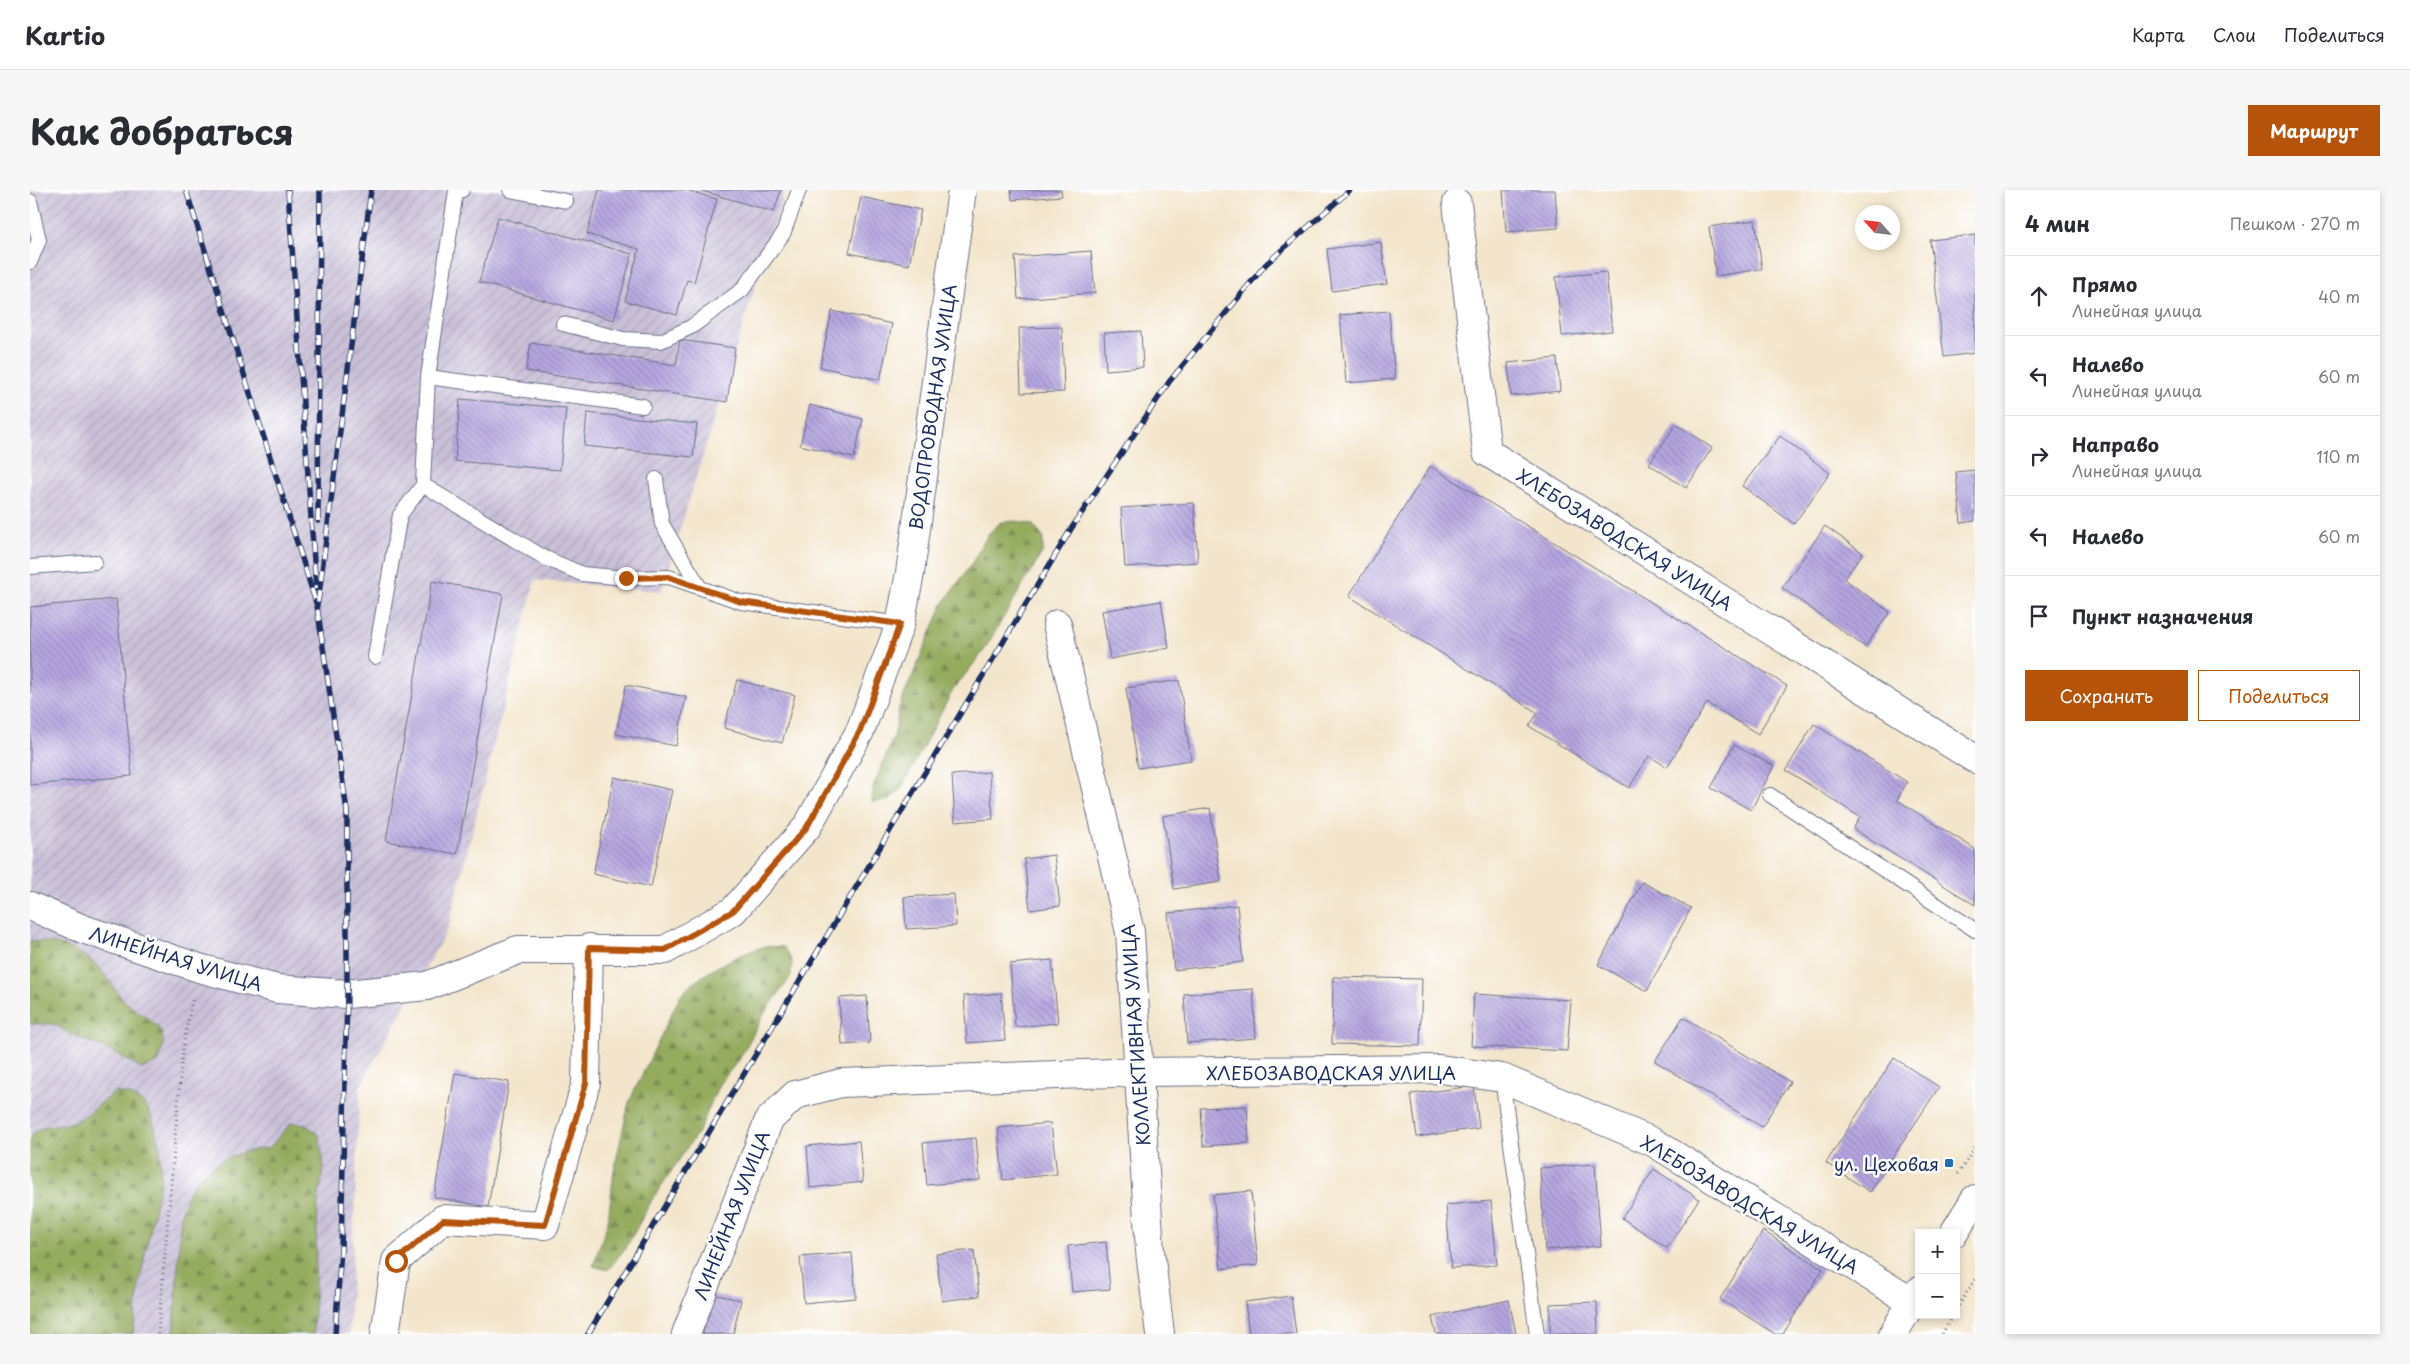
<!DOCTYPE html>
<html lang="ru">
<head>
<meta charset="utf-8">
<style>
  :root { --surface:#fff; --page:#f7f7f7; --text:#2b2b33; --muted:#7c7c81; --line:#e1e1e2; --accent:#b45309 }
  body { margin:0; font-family:"Playpen Sans",sans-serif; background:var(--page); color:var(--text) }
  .controls { position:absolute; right:15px; bottom:15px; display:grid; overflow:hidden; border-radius:0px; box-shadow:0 2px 8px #0003 }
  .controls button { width:45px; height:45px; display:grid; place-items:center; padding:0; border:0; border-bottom:1px solid var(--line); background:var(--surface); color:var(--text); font:25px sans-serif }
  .compass { position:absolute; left:1825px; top:15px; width:45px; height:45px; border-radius:50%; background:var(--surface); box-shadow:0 2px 8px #0003; rotate:297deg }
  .stop { position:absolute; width:15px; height:15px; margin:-11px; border:4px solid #b45309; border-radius:50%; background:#fff }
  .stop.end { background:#b45309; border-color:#fff; box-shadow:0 1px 5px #0008 }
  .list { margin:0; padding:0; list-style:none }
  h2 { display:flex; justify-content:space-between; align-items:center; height:65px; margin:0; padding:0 20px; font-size:21px }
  h2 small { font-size:16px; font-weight:400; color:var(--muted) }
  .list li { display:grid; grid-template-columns:32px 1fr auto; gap:15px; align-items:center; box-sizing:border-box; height:80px; padding:0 20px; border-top:1px solid var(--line) }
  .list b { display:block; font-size:19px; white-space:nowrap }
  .list p { margin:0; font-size:16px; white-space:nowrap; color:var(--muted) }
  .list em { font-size:16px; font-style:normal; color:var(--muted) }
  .actions { display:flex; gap:10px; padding:15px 20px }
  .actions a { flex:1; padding:11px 0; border:1px solid var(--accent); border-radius:0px; text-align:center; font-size:18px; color:var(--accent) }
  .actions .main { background:var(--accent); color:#fff }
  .icon { flex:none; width:28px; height:28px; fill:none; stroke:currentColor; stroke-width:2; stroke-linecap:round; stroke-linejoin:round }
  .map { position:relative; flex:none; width:1945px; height:1144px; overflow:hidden; border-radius:0px }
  header { display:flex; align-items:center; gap:30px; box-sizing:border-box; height:70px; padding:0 25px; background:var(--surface); border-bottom:1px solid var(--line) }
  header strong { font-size:24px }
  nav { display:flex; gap:28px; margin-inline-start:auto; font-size:18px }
  .intro { display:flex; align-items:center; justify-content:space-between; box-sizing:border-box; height:120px; padding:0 30px }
  h1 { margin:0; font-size:35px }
  .button { padding:12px 22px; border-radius:0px; background:var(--accent); color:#fff; font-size:18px; font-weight:700 }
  main { display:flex; gap:30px; padding:0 30px }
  aside { flex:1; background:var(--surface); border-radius:0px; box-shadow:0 2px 8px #0003 }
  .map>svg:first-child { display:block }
</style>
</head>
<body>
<header>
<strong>Kartio</strong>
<nav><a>Карта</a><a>Слои</a><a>Поделиться</a></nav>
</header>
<div class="intro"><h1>Как добраться</h1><a class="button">Маршрут</a></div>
<main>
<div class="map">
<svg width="1945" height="1144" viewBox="0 0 1945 1144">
  <defs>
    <pattern id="industrial-furrows" width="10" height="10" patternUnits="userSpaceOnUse" patternTransform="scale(1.25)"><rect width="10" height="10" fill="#c9bfd7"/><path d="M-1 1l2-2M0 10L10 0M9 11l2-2" fill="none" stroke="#aca4bb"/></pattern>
    <pattern id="forest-firs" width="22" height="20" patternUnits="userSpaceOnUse" patternTransform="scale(1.25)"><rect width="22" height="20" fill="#95ac5e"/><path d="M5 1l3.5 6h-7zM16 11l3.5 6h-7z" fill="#798c51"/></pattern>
    <pattern id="building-back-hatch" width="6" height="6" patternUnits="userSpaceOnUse" patternTransform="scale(1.25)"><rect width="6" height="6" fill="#b5a6e0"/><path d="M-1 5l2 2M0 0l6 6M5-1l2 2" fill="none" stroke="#9288b9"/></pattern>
  </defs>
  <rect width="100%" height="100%" fill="#fff"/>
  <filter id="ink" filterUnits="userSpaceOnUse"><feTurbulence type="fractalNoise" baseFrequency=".02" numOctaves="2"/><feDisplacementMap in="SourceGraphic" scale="10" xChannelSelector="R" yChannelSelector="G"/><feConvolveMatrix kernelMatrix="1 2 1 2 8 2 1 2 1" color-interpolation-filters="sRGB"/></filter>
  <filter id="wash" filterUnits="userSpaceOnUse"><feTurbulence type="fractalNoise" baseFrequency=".0096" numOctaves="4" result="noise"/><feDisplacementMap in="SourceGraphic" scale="20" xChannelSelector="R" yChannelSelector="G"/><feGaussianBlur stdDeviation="1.12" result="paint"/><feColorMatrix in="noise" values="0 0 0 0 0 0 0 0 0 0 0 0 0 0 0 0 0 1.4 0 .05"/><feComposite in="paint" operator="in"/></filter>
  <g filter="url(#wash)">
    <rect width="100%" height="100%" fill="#f3e5cb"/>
    <path fill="url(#industrial-furrows)" d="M0,0H755L631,401L505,390L418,738L330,897L319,1144H0Z"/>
    <g fill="url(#forest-firs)" stroke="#586e5e">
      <path d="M987,331L1002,334L1013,347V361L953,462L923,500L871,599L860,610L842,612L843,597L864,546L869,517L913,414L942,373L958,344L971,332Z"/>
      <path d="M0,751C27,751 57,761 74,784C81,791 85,801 92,808C113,832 146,832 128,872L112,879L84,862L38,843L25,834H0Z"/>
      <path d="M736,756L754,757L762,771L761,786L734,824L709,870L689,894L670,939L623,1008L597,1056L578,1080L563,1076L578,1031L584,980L599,912L651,804C675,781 705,765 736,756Z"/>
      <path d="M85,902L101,905L114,914L122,927L130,958L131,988L110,1089L103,1144H0V948C9,932 28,937 43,932C59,926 71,911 85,902Z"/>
      <path d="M261,933L276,935L289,945L294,977L288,1010L283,1144H144C145,1117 147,1090 149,1063C150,1047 149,1025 155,1010C168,977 206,960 239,958Z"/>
    </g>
    <g id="blocks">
      <g fill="url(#building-back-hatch)">
        <path d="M569,0H655L687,9L664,92L657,90L647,125L595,111L609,59L557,44Z"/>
        <path d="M669,0H751L744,22Z"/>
        <path d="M981,0H1031L1032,6L982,10Z"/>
        <path d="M1473,0H1525L1528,38L1476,42Z"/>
        <path d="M831,7L891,20L879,75L819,63Z"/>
        <path d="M468,27L602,64L584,130L449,92Z"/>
        <path d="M1725,30L1732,79L1686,86L1679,37Z"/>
        <path d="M1945,45V163L1914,167L1900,50Z"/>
        <path d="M1351,52L1357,94L1302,101L1297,59Z"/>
        <path d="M1061,61L1065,103L988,109L985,67Z"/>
        <path d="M1576,82L1582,141L1532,146L1526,87Z"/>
        <path d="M802,121L862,134L850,190L790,177Z"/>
        <path d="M1359,121L1365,189L1316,193L1310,125Z"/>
        <path d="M1032,137L1034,202L991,203L989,138Z"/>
        <path d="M1111,141L1113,177L1076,180L1074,143Z"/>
        <path d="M650,150L705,158L697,212L496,181L501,153L646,175Z"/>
        <path d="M1527,168L1530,201L1481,206L1478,173Z"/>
        <path d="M430,209L536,218L530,280L425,271Z"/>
        <path d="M780,215L833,229L824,268L770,255Z"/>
        <path d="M557,223L667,234L663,267L554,256Z"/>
        <path d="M1646,234L1682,258L1656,298L1619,274Z"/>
        <path d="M1750,246L1800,283L1764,334L1712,296Z"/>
        <path d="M1400,276L1757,496L1728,544L1677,513L1637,577L1619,566L1599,598L1499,536L1508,523L1319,406Z"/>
        <path d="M1945,280V331L1931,333L1926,282Z"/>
        <path d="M1164,313L1168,372L1095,377L1091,318Z"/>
        <path d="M1795,336L1833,363L1814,389L1860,422L1835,457L1752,398Z"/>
        <path d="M402,391L473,404L427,664L356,651Z"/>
        <path d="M86,409L102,586L0,595V417Z"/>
        <path d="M1131,411L1139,458L1080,469L1072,421Z"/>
        <path d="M707,490L765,505L752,553L694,538Z"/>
        <path d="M1149,490L1161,570L1108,578L1096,498Z"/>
        <path d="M596,495L656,507L646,556L586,544Z"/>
        <path d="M1784,534L1877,592L1867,610L1945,659V715L1823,639L1830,627L1756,580Z"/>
        <path d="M1704,555L1744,576L1721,620L1681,598Z"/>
        <path d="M959,582L963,629L925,632L922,585Z"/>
        <path d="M584,587L642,600L621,697L563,684Z"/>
        <path d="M1180,618L1191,692L1144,699L1133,626Z"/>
        <path d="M1024,665L1030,716L1000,720L994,669Z"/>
        <path d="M1612,692L1661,718L1617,801L1568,775Z"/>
        <path d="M924,704L926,736L876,739L874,707Z"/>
        <path d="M1207,715L1213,772L1144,780L1138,723Z"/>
        <path d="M1022,770L1028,833L985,837L980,774Z"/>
        <path d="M1303,787L1392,789L1390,856L1302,854Z"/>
        <path d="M1223,799L1226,848L1157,853L1154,804Z"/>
        <path d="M971,803L975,850L937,853L934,806Z"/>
        <path d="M1444,804L1541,810L1537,861L1441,856Z"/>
        <path d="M837,806L840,853L812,855L809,808Z"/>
        <path d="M1653,827L1760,892L1732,937L1625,871Z"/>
        <path d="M1864,868L1909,897L1840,1002L1796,973Z"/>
        <path d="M425,883L479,892L458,1017L404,1007Z"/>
        <path d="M1444,896L1449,938L1387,947L1381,904Z"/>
        <path d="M1217,916L1219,953L1173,956L1171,918Z"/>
        <path d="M1021,933L1027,984L973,990L968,938Z"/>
        <path d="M946,948L950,990L897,995L893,953Z"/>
        <path d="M829,951L833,992L780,998L777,956Z"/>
        <path d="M1565,974L1571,1056L1515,1060L1510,978Z"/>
        <path d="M1624,979L1669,1009L1637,1058L1592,1028Z"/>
        <path d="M1221,1001L1228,1075L1191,1079L1183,1005Z"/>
        <path d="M1461,1011L1467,1075L1421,1078L1416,1015Z"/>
        <path d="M1733,1041L1793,1079L1753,1144H1745L1690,1109Z"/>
        <path d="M1076,1052L1080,1099L1042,1102L1038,1056Z"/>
        <path d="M944,1060L949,1106L912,1111L906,1064Z"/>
        <path d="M822,1063L826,1108L774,1113L770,1067Z"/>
        <path d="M682,1104L711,1110L703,1144H673Z"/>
        <path d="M1261,1106L1266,1144H1219L1215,1112Z"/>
        <path d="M1479,1110L1486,1144H1406L1402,1127Z"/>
        <path d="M1567,1112L1568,1144H1520V1114Z"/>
      </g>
    </g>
  </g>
  <g filter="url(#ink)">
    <use href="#blocks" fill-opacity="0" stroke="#676f84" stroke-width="1"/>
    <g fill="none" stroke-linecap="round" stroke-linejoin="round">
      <defs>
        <g id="lane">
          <path d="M432,0L426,1L398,187L393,295L515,368L552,384L596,388L639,387L711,412L870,434"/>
          <path d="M480,0L536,11"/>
          <path d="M0,11L9,50L0,72"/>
          <path d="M533,134L593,149L631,151L661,137L712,100L753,44L769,0"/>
          <path d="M398,187L613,216"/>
          <path d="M626,289L632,334L669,396"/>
          <path d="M0,377L65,372"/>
          <path d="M345,467L370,325L393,295"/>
          <path d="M1740,605L1945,740"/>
          <path d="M1472,888L1507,1144"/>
        </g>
        <g id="street">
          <path d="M1427,13L1457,262L1945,569"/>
          <path d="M1027,434L1100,742L1120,1061L1130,1144"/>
          <path d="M0,716L53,739L169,778L247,799L317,804L397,796L488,760H635L703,721L777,637L830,541L870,434L880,383L932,0"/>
          <path d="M355,1144L366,1071L413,1029L515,1035L556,893L559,758"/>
          <path d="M656,1144L739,930L765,905L811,893L1110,882L1410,879L1472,888L1623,952L1882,1112"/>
        </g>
        <g id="secondary">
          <path d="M1924,1043L1945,1009"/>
          <path d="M1863,1144L1889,1101"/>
        </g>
      </defs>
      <use href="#lane" stroke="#676f84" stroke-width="16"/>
      <use href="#street" stroke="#676f84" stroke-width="30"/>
      <use href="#secondary" stroke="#676f84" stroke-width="30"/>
      <g stroke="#676f84" stroke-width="3" stroke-dasharray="1 4" stroke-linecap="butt">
        <path d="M1928,984L1945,958"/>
        <path d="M1926,1120L1945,1089"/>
        <path d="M128,1144L153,856L163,806"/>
        <path d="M1912,1144L1923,1125"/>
      </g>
      <use href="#lane" stroke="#fff" stroke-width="14"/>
      <use href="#street" stroke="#fff" stroke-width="28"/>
      <use href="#secondary" stroke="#fff" stroke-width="28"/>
      <defs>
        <g id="rail">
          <path d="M156,0L287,416L317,621V804L311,1059L305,1144"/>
          <path d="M258,0L286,399"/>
          <path d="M288,331L290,0"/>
          <path d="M288,412L341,0"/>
          <path d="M558,1144L1041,339L1139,192L1236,74L1320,0"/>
        </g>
      </defs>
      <use href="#rail" stroke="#1b2f5e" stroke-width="5.5"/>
      <use href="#rail" stroke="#fff" stroke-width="4" stroke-dasharray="11" stroke-linecap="butt"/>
    </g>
  </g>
  <g fill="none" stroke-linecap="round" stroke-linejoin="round" filter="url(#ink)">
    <path stroke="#b45309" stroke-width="6" d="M366,1071L413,1030L515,1035L556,893L559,758L635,760L703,721L777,637L830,541L870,434L711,412L639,387L596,388"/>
  </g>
  <rect fill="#1f6fb2" stroke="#fff" stroke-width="2" x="1914" y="968" width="10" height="10" rx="2.5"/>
  <g text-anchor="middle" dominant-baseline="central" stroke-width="5" stroke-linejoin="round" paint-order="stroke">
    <g font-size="18" fill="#1b2f5e" stroke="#fff">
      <text transform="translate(902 217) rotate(-82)">ВОДОПРОВОДНАЯ УЛИЦА</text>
      <text transform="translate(1595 349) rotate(32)">ХЛЕБОЗАВОДСКАЯ УЛИЦА</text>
      <text transform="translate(146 768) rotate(17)">ЛИНЕЙНАЯ УЛИЦА</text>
      <text transform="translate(1105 845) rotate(-94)">КОЛЛЕКТИВНАЯ УЛИЦА</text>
      <text x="1301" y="882">ХЛЕБОЗАВОДСКАЯ УЛИЦА</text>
      <text transform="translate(1720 1014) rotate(31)">ХЛЕБОЗАВОДСКАЯ УЛИЦА</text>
      <text transform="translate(701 1025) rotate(-69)">ЛИНЕЙНАЯ УЛИЦА</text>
    </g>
    <g font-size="18" fill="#1b2f5e" stroke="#fff" text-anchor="end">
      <text x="1909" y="973">ул. Цеховая</text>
    </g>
  </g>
</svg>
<div class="controls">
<button>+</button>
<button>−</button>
</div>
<svg class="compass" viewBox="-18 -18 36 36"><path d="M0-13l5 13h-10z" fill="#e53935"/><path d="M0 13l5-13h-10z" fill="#7c7c81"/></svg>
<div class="stop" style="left:366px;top:1071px"></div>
<div class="stop end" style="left:596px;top:388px"></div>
</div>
<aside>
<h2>4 мин<small>Пешком · 270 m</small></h2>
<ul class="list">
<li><svg class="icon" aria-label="ahead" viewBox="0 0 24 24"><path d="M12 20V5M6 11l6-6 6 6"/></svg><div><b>Прямо</b><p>Линейная улица</p></div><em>40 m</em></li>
<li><svg class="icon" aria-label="left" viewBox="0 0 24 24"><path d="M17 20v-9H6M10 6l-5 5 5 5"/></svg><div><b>Налево</b><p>Линейная улица</p></div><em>60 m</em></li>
<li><svg class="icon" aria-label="right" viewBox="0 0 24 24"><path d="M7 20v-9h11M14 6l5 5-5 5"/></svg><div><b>Направо</b><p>Линейная улица</p></div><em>110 m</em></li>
<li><svg class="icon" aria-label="left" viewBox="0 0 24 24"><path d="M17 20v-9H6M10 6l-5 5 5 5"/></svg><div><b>Налево</b></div><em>60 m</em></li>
<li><svg class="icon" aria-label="arrive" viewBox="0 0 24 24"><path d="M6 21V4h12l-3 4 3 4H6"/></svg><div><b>Пункт назначения</b></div></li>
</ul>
<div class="actions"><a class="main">Сохранить</a><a>Поделиться</a></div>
</aside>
</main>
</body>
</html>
